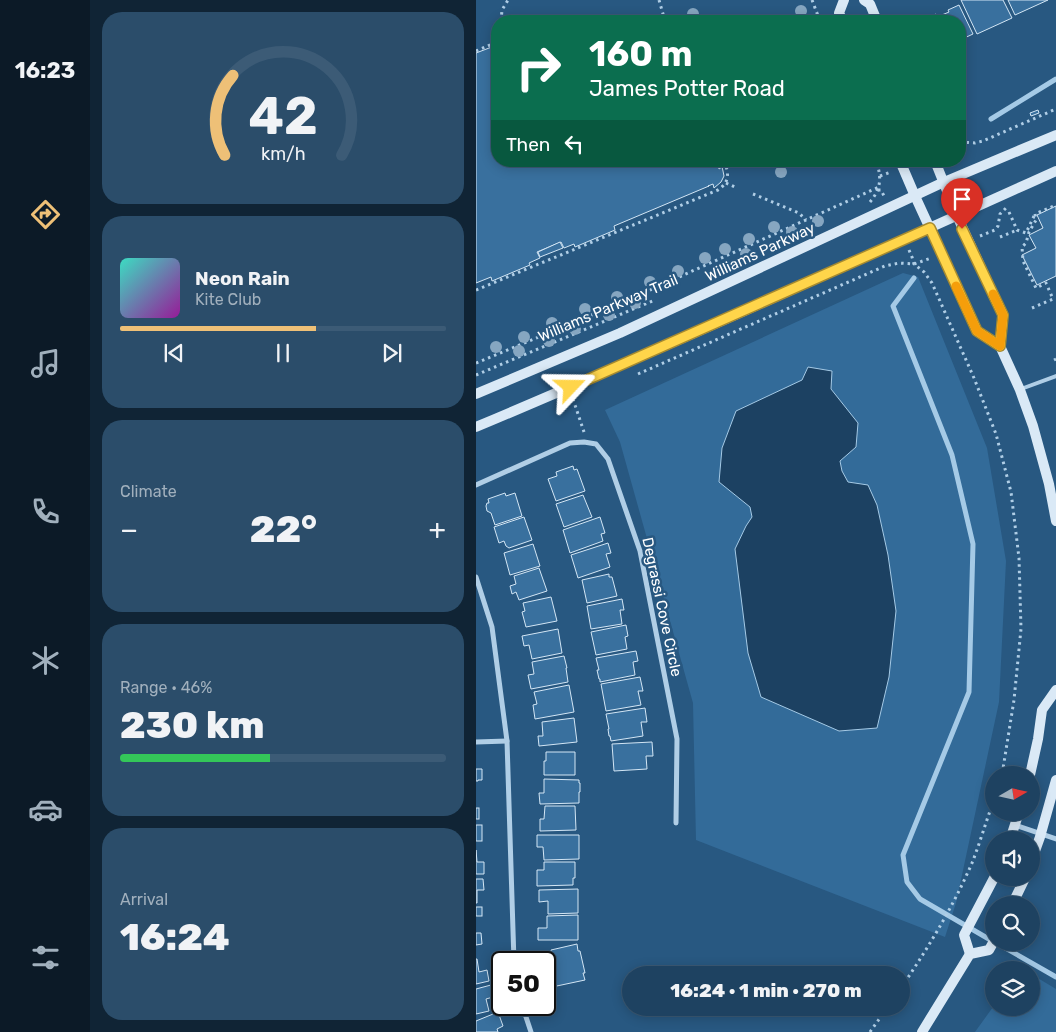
<!DOCTYPE html>
<html lang="en">
<head>
<meta charset="utf-8">
<style>
  :root { --surface:#1e4261; --page:#2b4d6a; --text:#f1f3f6; --muted:#a1b0bd; --line:#3c5b76; --accent:#eec077 }
  body { margin:0; font-family:Rubik,sans-serif; background:var(--page); color:var(--text); height:100vh; display:flex; flex-direction:column; font-size:19px; white-space:nowrap }
  * { box-sizing:border-box; margin:0 }
  p { font-size:16px; color:var(--muted) }
  .icon { flex:none; width:28px; height:28px; fill:none; stroke:currentColor; stroke-width:2; stroke-linecap:round; stroke-linejoin:round }
  .map { position:relative; flex:1; overflow:hidden }
  .side { display:flex; flex-direction:column; gap:12px; padding:12px; background:#102435; width:386px }
  .side>* { flex:none }
  .banner { position:absolute; left:15px; top:15px; width:475px; height:152px; border-radius:20px; box-shadow:0 2px 12px #0003,0 0 0 1px var(--line); background:#0b6e4f; color:#fff; overflow:hidden }
  .needle { width:32px; rotate:81deg }
  .controls { position:absolute; left:509px; top:766px; display:grid; gap:10px }
  .controls a { display:grid; place-items:center; width:55px; height:55px; border-radius:50%; background:var(--surface); box-shadow:0 2px 12px #0003,0 0 0 1px var(--line); font-size:25px }
  .speed { position:absolute; left:15px; top:951px; display:flex; gap:10px; font-size:25px; font-weight:700; text-align:center }
  .speed>* { display:grid; place-content:center; width:65px; height:65px; border-radius:50%; background:var(--surface); box-shadow:0 2px 12px #0003,0 0 0 1px var(--line); line-height:1 }
  .speed .limit { border:2px solid #111; border-radius:8px; background:#fff; color:#111 }
  .pin { position:absolute; display:grid; place-items:center; width:42px; height:42px; color:#fff; margin:-51px -21px; border-radius:50% 50% 50% 0; rotate:-45deg; box-shadow:0 0 5px #0007 }
  .pin .icon { rotate:45deg }
  .me { position:absolute; width:55px; margin:-28px; rotate:67deg; stroke-linejoin:round; filter:drop-shadow(0 0 4px #0008) }
  .turn { display:flex; align-items:center; gap:18px; height:105px; padding:0 15px; font-size:22px }
  .turn .icon { width:65px; height:65px; stroke-width:2.5 }
  .turn b { display:block; font-size:35px; line-height:42px }
  .then { display:flex; align-items:center; height:48px; padding:0 15px; background:#0003; gap:10px; font-size:19px }
  .big { font-size:38px; font-weight:800; line-height:1.1 }
  .side .tile { flex:1; display:flex; flex-direction:column; justify-content:center; gap:8px; min-width:0; padding:0 18px; border-radius:20px; background:var(--page) }
  .side .dial { align-items:center; gap:0 }
  .dial svg { height:130px; overflow:visible; fill:none; stroke:var(--line); stroke-width:7; stroke-linecap:round; text-anchor:middle }
  .dial text { fill:var(--text); stroke:none }
  .song { display:flex; align-items:center; gap:15px }
  .cover { width:60px; height:60px; border-radius:8px; background:linear-gradient(135deg,hsl(170 70% 55%),hsl(300 70% 35%)) }
  .played { height:5px; border-radius:2px; background:linear-gradient(90deg,var(--accent) 60%,var(--line) 60%) }
  .keys { display:flex; justify-content:space-around; direction:ltr }
  .heat { display:flex; justify-content:space-between; align-items:center; font-size:28px; direction:ltr }
  .charge { height:8px; border-radius:4px; background:linear-gradient(90deg,#34c759 46%,var(--line) 0) }
  .trip { position:absolute; left:146px; top:966px; width:288px; height:50px; border-radius:25px; background:var(--surface); box-shadow:0 2px 12px #0003,0 0 0 1px var(--line); font-weight:800; line-height:50px; text-align:center }
  main { display:flex; flex:1; min-height:0 }
  .dock { display:flex; flex-direction:column; width:90px; justify-content:space-around; align-items:center; background:#0c1a27; color:var(--muted) }
  .dock .icon { width:35px; height:35px }
  .dock .on { color:var(--accent) }
  .dock b { font-size:22px; color:var(--text) }
  .map>svg:first-child { display:block }
  .green { fill:#336b99 }
  .water { fill:#1c4162; stroke:#a5cae6 }
  .lines { fill:none; stroke-linecap:round; stroke-linejoin:round }
  .stream { stroke:#a5cae6; stroke-width:5 }
  .building { fill:#39709e; stroke:#d3e6f5 }
  .path { stroke:#b0cee6; stroke-width:3; stroke-dasharray:2.5 4; stroke-linecap:butt }
  .service { stroke:#b0cee6; stroke-width:4 }
  .minor { stroke:#b0cee6; stroke-width:5 }
  .secondary { stroke:#dae9f6; stroke-width:10 }
  .tree { fill:#86a6c1 }
  .route-casing { stroke:#a68a30; stroke-width:12 }
  .route { stroke:#ffd54a; stroke-width:9 }
  .slow { stroke:#f59e0b; stroke-width:9 }
  .labels { text-anchor:middle; stroke-width:5; stroke-linejoin:round; paint-order:stroke }
  .street-label { font-size:15px; fill:#fff; stroke:#285881 }
</style>
</head>
<body>
<main>
<nav class="dock">
<b>16:23</b>
<svg class="icon on" aria-label="directions" viewBox="0 0 24 24"><path d="M12 3l9 9-9 9-9-9zM9 14v-3h6M13 9l2 2-2 2"/></svg>
<svg class="icon" aria-label="music" viewBox="0 0 24 24"><path d="M9 18V5l10-2v13"/><circle cx="6" cy="18" r="3"/><circle cx="16" cy="16" r="3"/></svg>
<svg class="icon" aria-label="phone" viewBox="0 0 24 24"><path d="M5 4h4l2 5-3 2q2 4 5 5l2-3 5 2v4C11 20 4 13 5 4z"/></svg>
<svg class="icon" aria-label="climate" viewBox="0 0 24 24"><path d="M12 3v18M4 7l16 10M4 17L20 7"/></svg>
<svg class="icon" aria-label="car" viewBox="0 0 24 24"><path d="M5 17H2v-5l4-1 3-4h7l3 4 3 1v5h-3M9 17h6M6 11h13"/><circle cx="7" cy="17" r="2"/><circle cx="17" cy="17" r="2"/></svg>
<svg class="icon" aria-label="filters" viewBox="0 0 24 24"><path d="M4 7h16M4 17h16"/><circle cx="9" cy="7" r="2"/><circle cx="15" cy="17" r="2"/></svg>
</nav>
<section class="side">
<div class="tile dial"><svg viewBox="0 0 100 80">
<path d="M14 69A42 42 0 1 1 86 69"/>
<path d="M14 69A42 42 0 0 1 19 20" stroke="#eec077"/>
<text x="50" y="56" font-size="32" font-weight="700">42</text>
<text x="50" y="72" font-size="11">km/h</text>
</svg></div>
<div class="tile">
<div class="song"><i class="cover"></i><div><b>Neon Rain</b><p>Kite Club</p></div></div>
<div class="played"></div>
<div class="keys"><svg class="icon" aria-label="previous" viewBox="0 0 24 24"><path d="M18 5L8 12l10 7zM5 5v14"/></svg><svg class="icon" aria-label="pause" viewBox="0 0 24 24"><path d="M8 5v14M16 5v14"/></svg><svg class="icon" aria-label="next" viewBox="0 0 24 24"><path d="M6 5l10 7-10 7zM19 5v14"/></svg></div>
</div>
<div class="tile"><p>Climate</p>
<div class="heat"><a>−</a><b class="big">22°</b><a>+</a></div>
</div>
<div class="tile"><p>Range · 46%</p><b class="big">230 km</b><div class="charge"></div></div>
<div class="tile"><p>Arrival</p><b class="big">16:24</b></div>
</section>
<div class="map">
<svg width="580" height="1032" viewBox="0 0 580 1032">
  <rect width="100%" height="100%" fill="#285881"/>
  <g class="green">
    <path d="M 427,273 L 442,277 L 511,448 L 530,561 L 523,702 L 480,903 L 469,937 L 220,840 L 217,703 L 144,442 L 129,410 Z"/>
    <path d="M 555,974 L 580,989 L 580,1032 L 499,1032 L 517,1007 L 555,1008 Z"/>
  </g>
  <path class="water" d="M 332,367 L 356,371 L 355,389 L 382,423 L 380,447 L 364,461 L 366,471 L 372,482 L 392,485 L 401,505 L 412,555 L 420,611 L 413,677 L 401,728 L 363,731 L 285,697 L 272,653 L 259,549 L 270,526 L 276,517 L 274,507 L 243,482 L 246,448 L 260,411 L 326,380 Z"/>
  <g class="lines">
    <g class="stream">
      <path d="M 515,119 L 580,79"/>
      <path d="M 438,278 L 417,306 L 476,455 L 497,544 L 493,692 L 427,855 L 431,882 L 444,899 L 518,942"/>
      <path d="M 519,942 L 580,977"/>
    </g>
  </g>
  <g class="building">
    <path d="M 485,0 L 527,0 L 536,18 L 501,34 Z"/>
    <path d="M 532,0 L 572,0 L 539,15 Z"/>
    <path d="M 483,5 L 497,34 L 484,40 L 484,21 L 445,21 L 460,14 L 461,17 L 473,12 L 472,10 Z"/>
    <path d="M 21,45 L 21,161 L 241,161 L 243,169 L 246,167 L 247,171 L 248,176 L 245,182 L 238,188 L 237,184 L 232,186 L 233,186 L 138,226 L 139,230 L 99,247 L 98,244 L 88,248 L 85,242 L 61,252 L 64,258 L 53,263 L 54,265 L 16,281 L 15,277 L 0,283 L 0,53 Z"/>
    <path d="M 562,110 L 563,113 L 555,116 L 554,113 Z"/>
    <path d="M 580,206 L 580,276 L 561,285 L 546,255 L 560,248 L 553,235 L 567,228 L 561,215 Z"/>
    <path d="M 84,242 L 87,248 L 64,257 L 62,252 Z"/>
    <path d="M 97,466 L 98,470 L 101,469 L 109,491 L 80,501 L 72,479 L 81,476 L 80,472 Z"/>
    <path d="M 29,493 L 30,496 L 39,493 L 46,516 L 19,525 L 15,513 L 11,511 L 10,506 L 11,503 L 13,503 L 12,499 Z"/>
    <path d="M 107,495 L 116,517 L 88,527 L 80,504 Z"/>
    <path d="M 48,517 L 56,540 L 33,548 L 30,546 L 28,541 L 23,543 L 18,527 Z"/>
    <path d="M 124,517 L 129,533 L 125,534 L 127,541 L 94,553 L 87,530 Z"/>
    <path d="M 132,543 L 135,553 L 130,554 L 134,567 L 102,578 L 95,555 Z"/>
    <path d="M 57,544 L 64,566 L 34,575 L 28,553 Z"/>
    <path d="M 63,568 L 71,591 L 43,600 L 40,592 L 36,594 L 34,586 L 40,584 L 38,576 Z"/>
    <path d="M 133,574 L 133,577 L 136,577 L 141,596 L 111,603 L 106,580 Z"/>
    <path d="M 75,597 L 81,621 L 50,627 L 46,612 L 49,611 L 47,603 Z"/>
    <path d="M 146,599 L 148,610 L 144,610 L 146,624 L 115,629 L 111,606 Z"/>
    <path d="M 150,625 L 152,636 L 149,637 L 151,649 L 120,655 L 115,632 Z"/>
    <path d="M 82,629 L 86,653 L 56,659 L 53,645 L 48,646 L 46,636 Z"/>
    <path d="M 160,651 L 162,661 L 157,662 L 159,675 L 124,682 L 124,679 L 123,679 L 121,670 L 123,670 L 120,658 Z"/>
    <path d="M 88,656 L 91,668 L 90,668 L 92,682 L 55,689 L 52,675 L 58,674 L 56,662 Z"/>
    <path d="M 164,677 L 167,691 L 162,691 L 165,705 L 130,711 L 125,684 Z"/>
    <path d="M 93,685 L 98,712 L 59,719 L 57,705 L 61,704 L 58,692 Z"/>
    <path d="M 169,708 L 171,722 L 165,722 L 167,736 L 135,741 L 134,736 L 133,736 L 132,729 L 133,729 L 130,714 Z"/>
    <path d="M 98,718 L 101,742 L 63,746 L 62,736 L 67,736 L 66,722 Z"/>
    <path d="M 176,742 L 177,756 L 170,756 L 171,769 L 138,771 L 136,744 Z"/>
    <path d="M 70,752 L 99,752 L 99,775 L 68,775 L 68,761 L 70,761 Z"/>
    <path d="M 0,769 L 6,769 L 6,780 L 2,780 L 2,781 L 0,781 Z"/>
    <path d="M 68,779 L 103,780 L 103,783 L 104,783 L 104,792 L 103,792 L 103,803 L 64,804 L 63,793 L 68,793 Z"/>
    <path d="M 69,806 L 99,806 L 100,830 L 64,831 L 64,819 L 68,819 Z"/>
    <rect x="0" y="808" width="3" height="11"/>
    <rect x="0" y="825" width="6" height="16"/>
    <path d="M 61,835 L 103,835 L 103,859 L 68,860 L 67,847 L 61,847 Z"/>
    <path d="M 0,850 L 1,862 L 8,862 L 8,874 L 0,874 Z"/>
    <path d="M 68,862 L 99,862 L 99,878 L 97,878 L 97,885 L 61,886 L 61,870 L 68,870 Z"/>
    <path d="M 0,879 L 7,879 L 8,890 L 1,890 L 1,903 L 0,903 Z"/>
    <path d="M 102,889 L 102,913 L 72,914 L 72,901 L 63,902 L 63,890 Z"/>
    <rect x="0" y="907" width="6" height="9"/>
    <path d="M 102,915 L 102,940 L 62,940 L 62,928 L 71,928 L 71,916 Z"/>
    <path d="M 0,933 L 5,933 L 6,944 L 0,945 Z"/>
    <path d="M 101,944 L 102,951 L 104,951 L 109,973 L 107,973 L 109,980 L 76,987 L 74,977 L 77,976 L 74,963 L 70,964 L 69,956 L 75,954 L 75,950 Z"/>
    <path d="M 0,959 L 1,959 L 3,972 L 11,970 L 13,981 L 0,984 Z"/>
    <path d="M 15,985 L 17,997 L 10,999 L 13,1011 L 0,1014 L 0,989 Z"/>
    <path d="M 22,1012 L 27,1026 L 21,1029 L 22,1032 L 0,1032 L 0,1021 Z"/>
  </g>
  <g class="lines">
    <g class="path">
      <path d="M 183,0 L 189,21"/>
      <path d="M 336,0 L 344,21"/>
      <path d="M 25,21 L 26,10 L 32,0"/>
      <path d="M 0,51 L 21,42"/>
      <path d="M 484,142 L 499,143 L 507,141 L 580,109"/>
      <path d="M 404,176 L 415,172"/>
      <path d="M 250,183 L 261,188"/>
      <path d="M 402,190 L 405,190 L 408,196"/>
      <path d="M 277,194 L 323,213 L 330,220"/>
      <path d="M 394,202 C 405,189 406,177 400,161"/>
      <path d="M 533,212 L 541,230 L 550,233 L 559,214"/>
      <path d="M 504,236 L 519,230 L 522,226 L 524,214 L 530,208"/>
      <path d="M 524,237 L 541,230"/>
      <path d="M 433,250 L 436,257 L 438,264 L 448,272 L 456,283 L 498,378 L 520,434 L 535,492 L 543,558 L 545,629 L 538,700 L 526,775"/>
      <path d="M 0,290 L 242,190 C 254,182 253,173 248,161"/>
      <path d="M 556,308 L 577,299 L 570,283 L 560,288 L 547,261 L 546,247 L 550,243 L 553,232 L 560,220 L 559,214 L 580,205"/>
      <path d="M 578,360 L 580,359"/>
      <path d="M 0,363 L 152,300 L 403,187"/>
      <path d="M 162,374 L 409,266 L 423,263 L 438,264 L 455,258"/>
      <path d="M 0,375 L 179,300"/>
      <path d="M 97,399 L 108,432"/>
      <path d="M 425,988 C 452,948 477,907 496,863 C 504,843 510,821 518,800"/>
      <path d="M 394,1032 L 411,1008"/>
    </g>
    <path class="service" d="M 545,389 L 580,376"/>
    <g class="minor">
      <path d="M 0,485 L 94,443 L 108,442 L 120,444 L 132,459 L 164,551 L 201,739 L 200,823"/>
      <path d="M 0,577 L 16,627 L 31,741 L 38,962"/>
      <path d="M 0,742 L 31,741"/>
      <path d="M 539,825 L 580,839"/>
      <path d="M 46,1005 L 55,1032"/>
    </g>
    <g class="secondary">
      <path d="M 388,0 L 394,4 L 401,21"/>
      <path d="M 367,21 L 363,13 L 368,0"/>
      <path d="M 424,161 L 439,196 L 501,331 L 524,346"/>
      <path d="M 459,161 L 481,216 L 527,315 L 524,346 L 544,390 L 557,426 L 573,484 L 580,521"/>
      <path d="M 0,394 L 144,333 L 468,182 L 580,135"/>
      <path d="M 0,427 C 195,345 387,258 580,171"/>
      <path d="M 554,775 L 562,739 L 566,710 L 580,690"/>
      <path d="M 534,840 L 543,812"/>
      <path d="M 555,862 L 564,837 L 580,780"/>
      <path d="M 536,905 L 549,878"/>
      <path d="M 494,954 L 488,935 L 518,878"/>
      <path d="M 446,1032 L 494,954 L 513,950 L 518,941"/>
    </g>
  </g>
  <g class="tree">
    <circle cx="325" cy="11" r="6"/>
    <circle cx="217" cy="14" r="6"/>
    <circle cx="305" cy="172" r="6"/>
    <circle cx="342" cy="221" r="6"/>
    <circle cx="298" cy="227" r="6"/>
    <circle cx="316" cy="232" r="6"/>
    <circle cx="273" cy="239" r="6"/>
    <circle cx="249" cy="249" r="6"/>
    <circle cx="270" cy="254" r="6"/>
    <circle cx="229" cy="258" r="6"/>
    <circle cx="202" cy="271" r="6"/>
    <circle cx="174" cy="282" r="6"/>
    <circle cx="141" cy="297" r="6"/>
    <circle cx="159" cy="303" r="6"/>
    <circle cx="109" cy="309" r="6"/>
    <circle cx="133" cy="315" r="6"/>
    <circle cx="76" cy="323" r="6"/>
    <circle cx="99" cy="329" r="6"/>
    <circle cx="48" cy="337" r="6"/>
    <circle cx="73" cy="341" r="6"/>
    <circle cx="20" cy="347" r="6"/>
    <circle cx="43" cy="351" r="6"/>
  </g>
  <g class="lines">
    <g class="route-casing">
      <path id="route" d="M 95,387 L 454,228 L 501,331 L 524,346 L 527,315 L 486,229"/>
    </g>
    <use href="#route" class="route"/>
    <path class="slow" d="M 480,286 L 501,331 L 524,346 L 527,315 L 517,294"/>
  </g>
  <g class="labels">
    <g class="street-label">
      <text transform="translate(284 252) rotate(-25)" y="5">Williams Parkway</text>
      <text transform="translate(132 308) rotate(-23)" y="5">Williams Parkway Trail</text>
      <text transform="translate(186 607) rotate(78)" y="5">Degrassi Cove Circle</text>
    </g>
  </g>
</svg>
<div class="controls">
<a><svg class="needle" viewBox="-14 -14 28 28"><path d="M0-13l5 13h-10z" fill="#e53935"/><path d="M0 13l5-13h-10z" fill="#a1b0bd"/></svg></a>
<a><svg class="icon" aria-label="sound" viewBox="0 0 24 24"><path d="M4 9h4l5-4v14l-5-4H4zM17 9q2 3 0 6"/></svg></a>
<a><svg class="icon" aria-label="search" viewBox="0 0 24 24"><circle cx="10" cy="10" r="6"/><path d="M15 15l6 6"/></svg></a>
<a><svg class="icon" aria-label="layers" viewBox="0 0 24 24"><path d="M12 4l9 5-9 5-9-5zM3 14l9 5 9-5"/></svg></a>
</div>
<div class="speed"><div class="limit">50</div></div>
<div class="pin" style="left:486px;top:229px;background:#d93025"><svg class="icon" aria-label="arrive" viewBox="0 0 24 24"><path d="M6 21V4h12l-3 4 3 4H6"/></svg></div>
<svg class="me" style="left:95px;top:387px" viewBox="-20 -20 40 40"><path d="M0-17L14 15 0 8-14 15z" fill="#ffd54a" stroke="#fff" stroke-width="4"/></svg>
<div class="trip">16:24 · 1 min · 270 m</div>
<div class="banner">
<div class="turn"><svg class="icon" aria-label="right" viewBox="0 0 24 24"><path d="M7 20v-9h11M14 6l5 5-5 5"/></svg><div><b>160 m</b>James Potter Road</div></div>
<div class="then">Then<svg class="icon" aria-label="left" viewBox="0 0 24 24"><path d="M17 20v-9H6M10 6l-5 5 5 5"/></svg></div>
</div>
</div>
</main>
</body>
</html>
